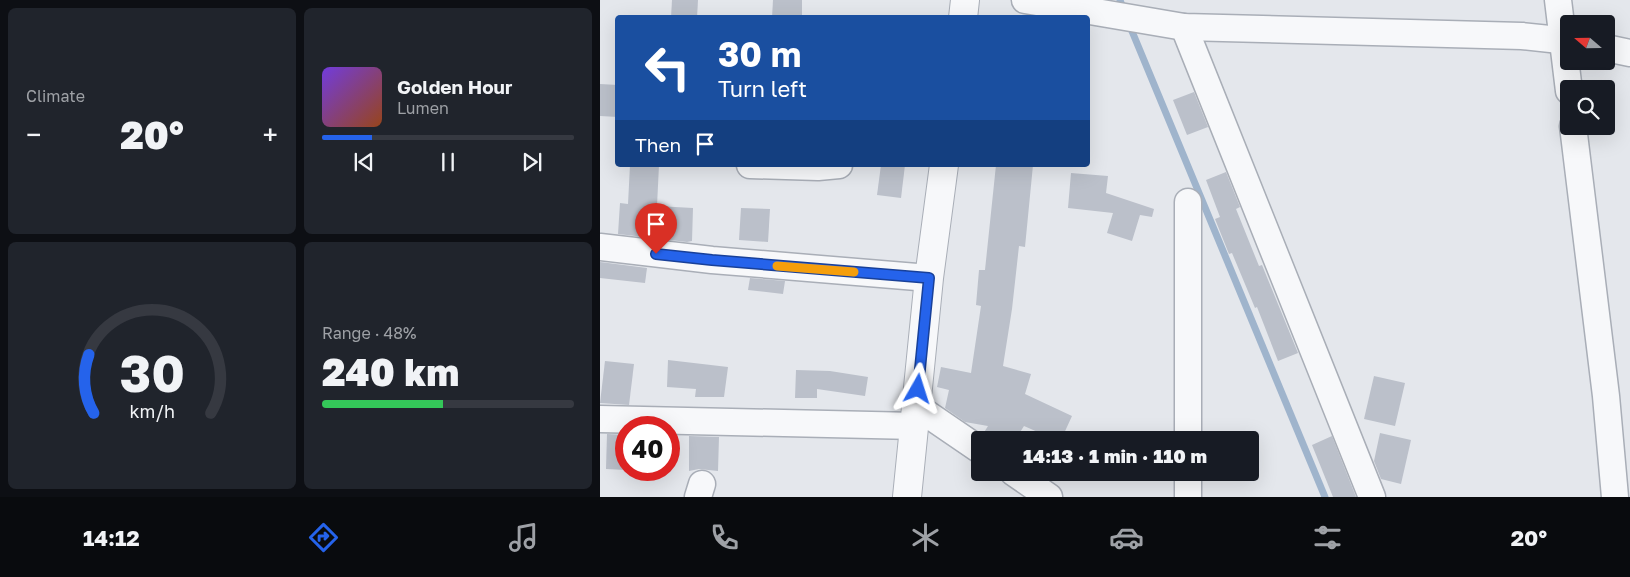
<!DOCTYPE html>
<html lang="en">
<head>
<meta charset="utf-8">
<style>
  :root { --surface:#171b24; --page:#20242c; --text:#f1f3f6; --muted:#9ea1a6; --line:#363941; --accent:#2563eb }
  body { margin:0; font-family:"Golos Text",sans-serif; background:var(--page); color:var(--text); height:100vh; display:flex; flex-direction:column; font-size:19px; white-space:nowrap }
  * { box-sizing:border-box; margin:0 }
  p { font-size:16px; color:var(--muted) }
  .icon { flex:none; width:28px; height:28px; fill:none; stroke:currentColor; stroke-width:2; stroke-linecap:round; stroke-linejoin:round }
  .map { position:relative; flex:1; overflow:hidden }
  .drawer { display:flex; flex-direction:column; gap:8px; padding:8px; background:#0d0f14; width:600px }
  .drawer>* { flex:none }
  .hud { position:absolute; left:15px; top:15px; width:475px; height:152px; border-radius:5px; box-shadow:0 5px 20px #0002; background:#1a4fa0; color:#fff; overflow:hidden }
  .needle { width:32px; rotate:290deg }
  .fabs { position:absolute; left:960px; top:15px; display:grid; gap:10px }
  .fabs a { display:grid; place-items:center; width:55px; height:55px; border-radius:5px; background:var(--surface); box-shadow:0 5px 20px #0002; font-size:25px }
  .speed { position:absolute; left:15px; top:416px; display:flex; gap:10px; font-size:25px; font-weight:700; text-align:center }
  .speed>* { display:grid; place-content:center; width:65px; height:65px; border-radius:50%; background:var(--surface); box-shadow:0 5px 20px #0002; line-height:1 }
  .speed .limit { border:8px solid #d22; background:#fff; color:#111 }
  .pin { position:absolute; display:grid; place-items:center; width:42px; height:42px; color:#fff; margin:-51px -21px; border-radius:50% 50% 50% 0; rotate:-45deg; box-shadow:0 0 5px #0007 }
  .pin .icon { rotate:45deg }
  .me { position:absolute; width:55px; margin:-28px; rotate:6deg; stroke-linejoin:round; filter:drop-shadow(0 0 4px #0008) }
  .turn { display:flex; align-items:center; gap:18px; height:105px; padding:0 20px; font-size:22px }
  .turn .icon { width:65px; height:65px; stroke-width:2.5 }
  .turn b { display:block; font-size:35px; line-height:42px }
  .then { display:flex; align-items:center; height:48px; padding:0 20px; background:#0003; gap:10px; font-size:19px }
  .big { font-size:38px; font-weight:800; line-height:1.1 }
  .drawer .widget { flex:1; display:flex; flex-direction:column; justify-content:center; gap:8px; min-width:0; padding:0 18px; border-radius:8px; background:var(--page) }
  .drawer .dial { align-items:center; gap:0 }
  .dial svg { height:130px; overflow:visible; fill:none; stroke:var(--line); stroke-width:7; stroke-linecap:round; text-anchor:middle }
  .dial text { fill:var(--text); stroke:none }
  .song { display:flex; align-items:center; gap:15px }
  .cover { width:60px; height:60px; border-radius:8px; background:linear-gradient(135deg,hsl(260 70% 55%),hsl(20 70% 35%)) }
  .played { height:5px; border-radius:2px; background:linear-gradient(90deg,var(--accent) 20%,var(--line) 20%) }
  .keys { display:flex; justify-content:space-around; direction:ltr }
  .heat { display:flex; justify-content:space-between; align-items:center; font-size:28px; direction:ltr }
  .charge { height:8px; border-radius:4px; background:linear-gradient(90deg,#34c759 48%,var(--line) 0) }
  .drawer .tiles { flex:1; display:grid; gap:8px; grid-template-columns:repeat(2,1fr) }
  .trip { position:absolute; left:371px; top:431px; width:288px; height:50px; border-radius:5px; background:var(--surface); box-shadow:0 5px 20px #0002; font-weight:800; line-height:50px; text-align:center }
  .dock { display:flex; height:80px; justify-content:space-around; align-items:center; background:#090b0e; color:var(--muted) }
  .dock .icon { width:35px; height:35px }
  .dock .selected { color:var(--accent) }
  .dock b { font-size:22px; color:var(--text) }
  main { display:flex; flex:1; min-height:0 }
  .map>svg:first-child { display:block }
  .lines { fill:none; stroke-linecap:round; stroke-linejoin:round }
  .stream { stroke:#9fb4cc; stroke-width:7 }
  .building { fill:#bbc0ca }
  .minor-casing { stroke:#a9aeb7; stroke-width:29 }
  .tertiary-casing { stroke:#a9aeb7; stroke-width:30 }
  .minor { stroke:#f7f8fa; stroke-width:26 }
  .tertiary { stroke:#f7f8fa; stroke-width:28 }
  .route-casing { stroke:#184099; stroke-width:12 }
  .route { stroke:#2563eb; stroke-width:9 }
  .slow { stroke:#f59e0b; stroke-width:9 }
</style>
</head>
<body>
<main>
<section class="drawer">
<div class="tiles">
<div class="widget"><p>Climate</p>
<div class="heat"><a>−</a><b class="big">20°</b><a>+</a></div>
</div>
<div class="widget">
<div class="song"><i class="cover"></i><div><b>Golden Hour</b><p>Lumen</p></div></div>
<div class="played"></div>
<div class="keys"><svg class="icon" aria-label="previous" viewBox="0 0 24 24"><path d="M18 5L8 12l10 7zM5 5v14"/></svg><svg class="icon" aria-label="pause" viewBox="0 0 24 24"><path d="M8 5v14M16 5v14"/></svg><svg class="icon" aria-label="next" viewBox="0 0 24 24"><path d="M6 5l10 7-10 7zM19 5v14"/></svg></div>
</div>
<div class="widget dial"><svg viewBox="0 0 100 80">
<path d="M14 69A42 42 0 1 1 86 69"/>
<path d="M14 69A42 42 0 0 1 11 33" stroke="#2563eb"/>
<text x="50" y="56" font-size="32" font-weight="700">30</text>
<text x="50" y="72" font-size="11">km/h</text>
</svg></div>
<div class="widget"><p>Range · 48%</p><b class="big">240 km</b><div class="charge"></div></div>
</div>
</section>
<div class="map">
<svg width="1030" height="497" viewBox="0 0 1030 497">
  <rect width="100%" height="100%" fill="#e4e7ec"/>
  <g class="lines">
    <g class="stream">
      <path d="M 520,0 L 524,11"/>
      <path d="M 529,24 L 725,497"/>
    </g>
  </g>
  <g class="building">
    <path d="M 72,0 L 98,0 L 97,18 L 71,18 Z"/>
    <path d="M 173,0 L 202,0 L 202,18 L 172,18 Z"/>
    <path d="M 0,84 L 18,85 L 18,117 L 0,116 Z"/>
    <path d="M 594,92 L 608,127 L 587,135 L 573,100 Z"/>
    <path d="M 30,165 L 59,165 L 57,206 L 93,208 L 92,241 L 87,242 L 18,234 L 20,203 L 28,204 Z"/>
    <path d="M 281,165 L 305,165 L 301,198 L 277,195 Z"/>
    <path d="M 396,165 L 433,165 L 425,247 L 419,246 L 412,309 L 403,366 L 431,374 L 425,394 L 472,416 L 461,440 L 456,440 L 424,426 L 415,440 L 391,440 L 383,434 L 388,426 L 365,422 L 345,408 L 349,390 L 337,387 L 341,367 L 371,373 L 381,306 L 376,305 L 379,270 L 385,270 Z"/>
    <path d="M 626,172 L 640,207 L 636,209 L 659,266 L 662,265 L 698,353 L 678,361 L 657,307 L 655,308 L 632,253 L 629,254 L 615,219 L 620,217 L 606,180 Z"/>
    <path d="M 471,173 L 508,176 L 506,193 L 554,209 L 552,217 L 540,215 L 532,241 L 507,233 L 513,213 L 468,208 Z"/>
    <path d="M 141,208 L 170,209 L 168,242 L 139,240 Z"/>
    <path d="M 0,262 L 47,268 L 45,283 L 0,278 Z"/>
    <path d="M 150,278 L 185,281 L 183,294 L 148,290 Z"/>
    <path d="M 68,360 L 128,367 L 124,397 L 95,397 L 96,389 L 67,387 Z"/>
    <path d="M 5,361 L 34,364 L 29,405 L 0,403 Z"/>
    <path d="M 196,370 L 230,371 L 268,377 L 265,396 L 217,389 L 217,398 L 195,398 Z"/>
    <path d="M 774,376 L 805,383 L 795,426 L 764,419 Z"/>
    <path d="M 780,433 L 811,440 L 801,484 L 781,479 L 774,461 Z"/>
    <path d="M 7,434 L 26,435 L 26,470 L 6,469 Z"/>
    <path d="M 89,436 L 119,437 L 118,471 L 99,469 L 89,471 Z"/>
    <path d="M 732,436 L 756,497 L 733,497 L 712,445 Z"/>
  </g>
  <g class="lines">
    <g class="minor-casing">
      <g id="minor">
        <path d="M 425,0 L 584,27 L 922,36 L 969,41"/>
        <path d="M 958,0 L 969,91"/>
        <path d="M 584,27 L 772,497"/>
        <path d="M 1006,48 L 1030,53"/>
        <path d="M 973,126 L 1006,396 L 1015,497"/>
        <path d="M 150,165 L 218,167 L 239,165"/>
        <path d="M 588,202 L 588,440"/>
        <path d="M 0,247 L 112,260 L 329,278"/>
        <path d="M 317,407 L 380,450"/>
        <path d="M 0,419 L 315,426"/>
        <path d="M 413,472 L 449,497"/>
        <path d="M 588,472 L 588,497"/>
        <path d="M 98,497 L 102,484"/>
      </g>
    </g>
    <g class="tertiary-casing">
      <g id="tertiary">
        <path d="M 363,18 L 365,0"/>
        <path d="M 307,497 L 329,278 L 344,165"/>
      </g>
    </g>
    <use href="#minor" class="minor"/>
    <use href="#tertiary" class="tertiary"/>
  </g>
  <g class="lines">
    <g class="route-casing">
      <path id="route" d="M 56,254 L 112,260 L 329,278 L 318,389"/>
    </g>
    <use href="#route" class="route"/>
    <path class="slow" d="M 177,266 L 254,272"/>
  </g>
</svg>
<div class="fabs">
<a><svg class="needle" viewBox="-14 -14 28 28"><path d="M0-13l5 13h-10z" fill="#e53935"/><path d="M0 13l5-13h-10z" fill="#9ea1a6"/></svg></a>
<a><svg class="icon" aria-label="search" viewBox="0 0 24 24"><circle cx="10" cy="10" r="6"/><path d="M15 15l6 6"/></svg></a>
</div>
<div class="speed"><div class="limit">40</div></div>
<div class="pin" style="left:56px;top:254px;background:#d93025"><svg class="icon" aria-label="arrive" viewBox="0 0 24 24"><path d="M6 21V4h12l-3 4 3 4H6"/></svg></div>
<svg class="me" style="left:318px;top:389px" viewBox="-20 -20 40 40"><path d="M0-17L14 15 0 8-14 15z" fill="#2563eb" stroke="#fff" stroke-width="4"/></svg>
<div class="trip">14:13 · 1 min · 110 m</div>
<div class="hud">
<div class="turn"><svg class="icon" aria-label="left" viewBox="0 0 24 24"><path d="M17 20v-9H6M10 6l-5 5 5 5"/></svg><div><b>30 m</b>Turn left</div></div>
<div class="then">Then<svg class="icon" aria-label="arrive" viewBox="0 0 24 24"><path d="M6 21V4h12l-3 4 3 4H6"/></svg></div>
</div>
</div>
</main>
<nav class="dock">
<b>14:12</b>
<svg class="icon selected" aria-label="directions" viewBox="0 0 24 24"><path d="M12 3l9 9-9 9-9-9zM9 14v-3h6M13 9l2 2-2 2"/></svg>
<svg class="icon" aria-label="music" viewBox="0 0 24 24"><path d="M9 18V5l10-2v13"/><circle cx="6" cy="18" r="3"/><circle cx="16" cy="16" r="3"/></svg>
<svg class="icon" aria-label="phone" viewBox="0 0 24 24"><path d="M5 4h4l2 5-3 2q2 4 5 5l2-3 5 2v4C11 20 4 13 5 4z"/></svg>
<svg class="icon" aria-label="climate" viewBox="0 0 24 24"><path d="M12 3v18M4 7l16 10M4 17L20 7"/></svg>
<svg class="icon" aria-label="car" viewBox="0 0 24 24"><path d="M5 17H2v-5l4-1 3-4h7l3 4 3 1v5h-3M9 17h6M6 11h13"/><circle cx="7" cy="17" r="2"/><circle cx="17" cy="17" r="2"/></svg>
<svg class="icon" aria-label="filters" viewBox="0 0 24 24"><path d="M4 7h16M4 17h16"/><circle cx="9" cy="7" r="2"/><circle cx="15" cy="17" r="2"/></svg>
<b>20°</b>
</nav>
</body>
</html>
